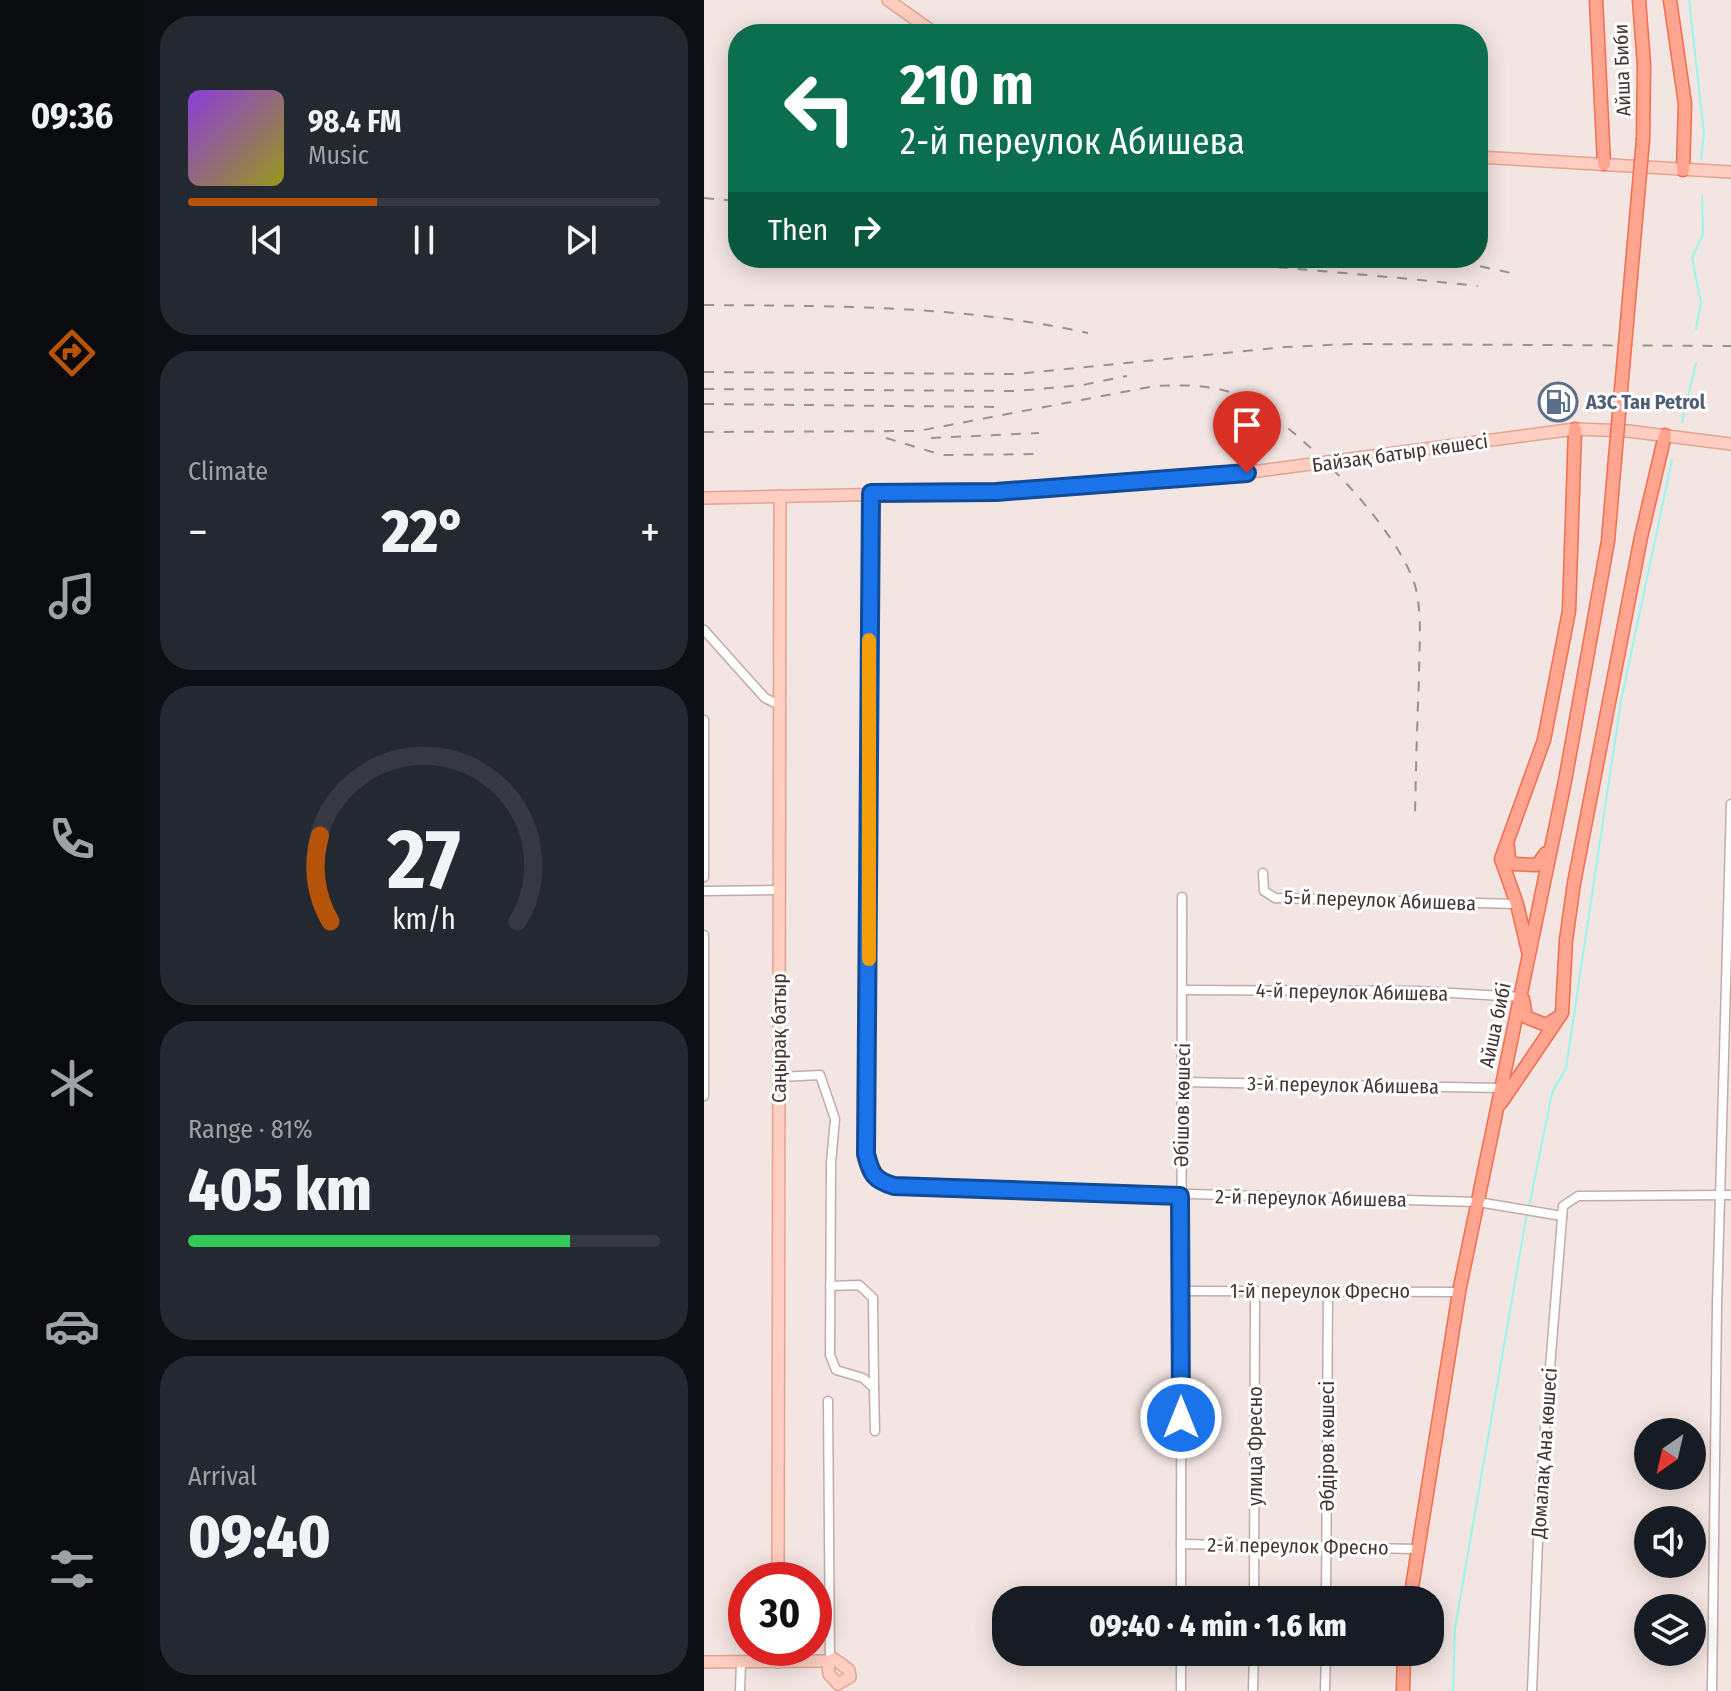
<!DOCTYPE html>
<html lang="en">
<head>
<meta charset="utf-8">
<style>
  :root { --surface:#171b24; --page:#242831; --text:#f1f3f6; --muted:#9ea1a6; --line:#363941; --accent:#b45309 }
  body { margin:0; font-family:"Fira Sans Condensed",sans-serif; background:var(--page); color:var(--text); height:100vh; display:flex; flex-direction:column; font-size:30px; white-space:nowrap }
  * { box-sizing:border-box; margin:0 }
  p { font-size:26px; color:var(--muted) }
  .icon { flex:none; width:44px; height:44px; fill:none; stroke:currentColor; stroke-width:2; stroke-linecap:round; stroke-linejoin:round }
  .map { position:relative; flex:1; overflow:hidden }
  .sheet { display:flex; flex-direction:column; gap:16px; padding:16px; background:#0d0f14; width:560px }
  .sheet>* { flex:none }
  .top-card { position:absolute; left:24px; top:24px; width:760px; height:244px; border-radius:32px; box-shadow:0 4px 20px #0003; background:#0b6e4f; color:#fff; overflow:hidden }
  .needle { width:52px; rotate:214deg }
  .buttons { position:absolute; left:930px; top:1418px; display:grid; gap:16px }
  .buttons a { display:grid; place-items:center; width:72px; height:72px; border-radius:50%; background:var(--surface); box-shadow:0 4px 20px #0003; font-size:40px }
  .speed { position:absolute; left:24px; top:1562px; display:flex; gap:16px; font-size:40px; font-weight:700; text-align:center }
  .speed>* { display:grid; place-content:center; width:104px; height:104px; border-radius:50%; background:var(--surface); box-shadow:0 4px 20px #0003; line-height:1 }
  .speed .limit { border:12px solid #d22; background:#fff; color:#111 }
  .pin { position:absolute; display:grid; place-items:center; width:68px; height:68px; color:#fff; margin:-82px -34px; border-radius:50% 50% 50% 0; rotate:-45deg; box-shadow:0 0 8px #0007 }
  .pin .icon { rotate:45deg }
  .me { position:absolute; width:88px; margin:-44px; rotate:0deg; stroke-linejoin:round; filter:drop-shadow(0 0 6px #0008) }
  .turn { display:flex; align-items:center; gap:28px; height:168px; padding:0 40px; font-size:36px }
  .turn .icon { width:104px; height:104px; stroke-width:2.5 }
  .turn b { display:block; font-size:56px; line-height:68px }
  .then { display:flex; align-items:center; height:76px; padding:0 40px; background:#0003; gap:16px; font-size:30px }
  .big { font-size:60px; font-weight:800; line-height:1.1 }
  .sheet .widget { flex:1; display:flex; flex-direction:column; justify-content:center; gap:12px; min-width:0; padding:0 28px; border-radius:32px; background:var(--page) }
  .sheet .dial { align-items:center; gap:0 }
  .dial svg { height:208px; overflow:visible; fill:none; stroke:var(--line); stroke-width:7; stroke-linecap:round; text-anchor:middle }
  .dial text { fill:var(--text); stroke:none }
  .song { display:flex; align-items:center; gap:24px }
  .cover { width:96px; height:96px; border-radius:12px; background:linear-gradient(135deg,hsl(270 70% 55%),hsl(60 70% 35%)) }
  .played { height:8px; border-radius:4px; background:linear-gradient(90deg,var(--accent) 40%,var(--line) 40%) }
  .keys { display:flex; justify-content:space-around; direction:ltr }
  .heat { display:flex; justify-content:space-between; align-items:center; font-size:44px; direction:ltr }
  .charge { height:12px; border-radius:6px; background:linear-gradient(90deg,#34c759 81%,var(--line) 0) }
  .trip { position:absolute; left:288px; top:1586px; width:452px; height:80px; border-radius:32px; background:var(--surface); box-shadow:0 4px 20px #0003; font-weight:800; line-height:80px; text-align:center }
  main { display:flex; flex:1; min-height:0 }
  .dock { display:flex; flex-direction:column; width:144px; justify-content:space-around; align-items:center; background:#090b0e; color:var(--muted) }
  .dock .icon { width:56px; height:56px }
  .dock .on { color:var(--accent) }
  .dock b { font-size:36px; color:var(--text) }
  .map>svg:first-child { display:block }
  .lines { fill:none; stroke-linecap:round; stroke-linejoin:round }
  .stream { stroke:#96f8ec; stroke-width:2 }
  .street-casing { stroke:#c2aba7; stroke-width:11 }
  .secondary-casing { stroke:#e3a392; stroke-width:14 }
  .primary-casing { stroke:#f16d52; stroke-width:15 }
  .street { stroke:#fff; stroke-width:8 }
  .secondary { stroke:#ffcec0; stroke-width:11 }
  .primary { stroke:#ffa48f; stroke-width:12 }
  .rail { stroke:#949494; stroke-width:2; stroke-dasharray:10 10; stroke-linecap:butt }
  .primary-bridge-casing { stroke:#f16d52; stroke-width:15; stroke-linecap:butt }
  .primary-bridge { stroke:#ffa48f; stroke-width:12 }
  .route-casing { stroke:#114b97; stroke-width:20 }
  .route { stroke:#1a73e8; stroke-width:14 }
  .slow { stroke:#f59e0b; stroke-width:14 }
  .labels { text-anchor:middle; stroke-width:6; stroke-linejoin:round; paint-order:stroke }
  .street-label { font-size:20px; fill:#453332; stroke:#fff }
  .service-label { font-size:20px; font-weight:bold; fill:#4e5e75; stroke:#fff; text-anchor:start }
</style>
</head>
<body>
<main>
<nav class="dock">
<b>09:36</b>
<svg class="icon on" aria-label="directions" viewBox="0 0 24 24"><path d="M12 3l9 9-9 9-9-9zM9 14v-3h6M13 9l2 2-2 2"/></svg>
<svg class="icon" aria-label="music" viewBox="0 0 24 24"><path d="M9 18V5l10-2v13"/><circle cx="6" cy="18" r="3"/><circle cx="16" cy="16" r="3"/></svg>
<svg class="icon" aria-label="phone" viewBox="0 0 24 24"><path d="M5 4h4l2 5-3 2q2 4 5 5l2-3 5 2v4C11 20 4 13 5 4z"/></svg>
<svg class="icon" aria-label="climate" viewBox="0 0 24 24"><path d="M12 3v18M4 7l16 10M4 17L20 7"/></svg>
<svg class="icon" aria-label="car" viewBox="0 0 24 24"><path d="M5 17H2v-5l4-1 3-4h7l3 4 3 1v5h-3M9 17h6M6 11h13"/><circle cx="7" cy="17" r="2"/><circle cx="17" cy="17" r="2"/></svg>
<svg class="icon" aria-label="filters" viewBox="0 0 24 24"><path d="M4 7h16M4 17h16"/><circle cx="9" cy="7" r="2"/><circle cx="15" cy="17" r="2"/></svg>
</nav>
<section class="sheet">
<div class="widget">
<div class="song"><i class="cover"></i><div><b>98.4 FM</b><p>Music</p></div></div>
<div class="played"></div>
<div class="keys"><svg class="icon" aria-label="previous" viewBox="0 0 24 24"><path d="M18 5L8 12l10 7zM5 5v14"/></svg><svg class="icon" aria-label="pause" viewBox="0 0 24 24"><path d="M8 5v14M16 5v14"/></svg><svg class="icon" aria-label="next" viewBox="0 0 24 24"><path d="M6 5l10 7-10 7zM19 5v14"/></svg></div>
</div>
<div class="widget"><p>Climate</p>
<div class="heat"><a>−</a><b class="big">22°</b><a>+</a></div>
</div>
<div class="widget dial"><svg viewBox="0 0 100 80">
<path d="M14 69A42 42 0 1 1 86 69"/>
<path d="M14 69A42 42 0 0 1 10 36" stroke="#b45309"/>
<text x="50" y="56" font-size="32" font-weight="700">27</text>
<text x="50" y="72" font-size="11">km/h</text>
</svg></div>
<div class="widget"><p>Range · 81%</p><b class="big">405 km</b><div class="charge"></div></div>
<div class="widget"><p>Arrival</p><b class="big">09:40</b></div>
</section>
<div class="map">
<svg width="1027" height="1691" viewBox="0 0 1027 1691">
  <rect width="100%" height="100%" fill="#f3e5e2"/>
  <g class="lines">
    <g class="stream">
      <path d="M 985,0 L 1000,133 L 997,159"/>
      <path d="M 992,329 L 997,302 L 988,258 L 999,234 L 998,196"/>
      <path d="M 978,422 L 992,363"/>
      <path d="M 825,1207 L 848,1093 L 862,1068 L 917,701 L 968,460"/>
      <path d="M 749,1691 L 751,1628 L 823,1213"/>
    </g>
    <g class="street-casing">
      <g id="street">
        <path d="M 167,493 L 162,1154 L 168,1176 L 190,1186 L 774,1202 L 858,1216"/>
        <path d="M 0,630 L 61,698 L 75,705"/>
        <path d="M 0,720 L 0,877"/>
        <path d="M 559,873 L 560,891 L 571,898 L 813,904"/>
        <path d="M 0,891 L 74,890"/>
        <path d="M 0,935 L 0,1096"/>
        <path d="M 479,990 L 714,991 L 816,997"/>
        <path d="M 75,1077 L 116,1075 L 131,1119 L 127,1163 L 126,1355 L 132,1370 L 159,1378 L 170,1388 L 171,1431"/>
        <path d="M 479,1082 L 798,1088"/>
        <path d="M 126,1286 L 155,1285 L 169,1298 L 170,1388"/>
        <path d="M 477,1291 L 755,1292"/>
        <path d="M 124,1401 L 126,1661"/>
        <path d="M 477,1544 L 711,1549"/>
        <path d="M 477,1600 L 478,897"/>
        <path d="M 550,1600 L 551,1291"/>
        <path d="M 622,1600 L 624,1292"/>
        <path d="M 36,1691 L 37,1663"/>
        <path d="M 477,1691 L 477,1652"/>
        <path d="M 549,1691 L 550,1652"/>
        <path d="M 621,1691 L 622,1652"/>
        <path d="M 828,1691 L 836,1492 L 859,1206 L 874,1196 L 1027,1195"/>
        <path d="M 1008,1691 L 1013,1305 L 1027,804"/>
      </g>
    </g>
    <g class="secondary-casing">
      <g id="secondary">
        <path d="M 184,0 L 232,34"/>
        <path d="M 774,157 L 1027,172"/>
        <path d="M 0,498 L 292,492 L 517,476 L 871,429 L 924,431 L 1027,444"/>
        <path d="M 74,1580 L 76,496"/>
        <path d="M 130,1659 L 145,1670 L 146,1677 L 134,1684 L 125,1674 L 124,1664 Z"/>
        <path d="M 0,1662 L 126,1661"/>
        <path d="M 74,1662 L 74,1648"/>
      </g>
    </g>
    <g class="primary-casing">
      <g id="primary">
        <path d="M 892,0 L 900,164"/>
        <path d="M 935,0 L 940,65 L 939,139"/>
        <path d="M 966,0 L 981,104 L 979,170"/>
        <path d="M 804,847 L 805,859 L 810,864 L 833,865 L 842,853"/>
        <path d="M 824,951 L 813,904 L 797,859 L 840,740 L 865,611 L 871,429"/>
        <path d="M 819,999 L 822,1017 L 842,1025 L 853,1018"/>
        <path d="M 797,1103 L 858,1013 L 862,940 L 870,883 L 937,537 L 961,435"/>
        <path d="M 706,1600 L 755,1292 L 861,781 L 904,541 L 911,459"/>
        <path d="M 699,1691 L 700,1652"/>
      </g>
    </g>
    <use href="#street" class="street"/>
    <use href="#secondary" class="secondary"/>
    <use href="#primary" class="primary"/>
    <g class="rail">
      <path d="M 0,198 L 34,201"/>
      <path d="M 474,258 C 574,268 674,275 774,286"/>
      <path d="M 737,258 L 812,274"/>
      <path d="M 0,305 C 130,306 256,305 384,333"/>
      <path d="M 0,372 L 312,374 L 581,347 L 647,344 L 1027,346"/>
      <path d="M 0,389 L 313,391 L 379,385 L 423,376"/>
      <path d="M 0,404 L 295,407"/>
      <path d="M 0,432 L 214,431 L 451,386 C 479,385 507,384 534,395 C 589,419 703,535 713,594 C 718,622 715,651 715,679 C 713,724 712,768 711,813"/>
      <path d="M 182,438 L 238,455 L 338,454"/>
      <path d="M 227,438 L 335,433"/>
    </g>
    <g class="primary-bridge-casing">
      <path id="primary-bridge" d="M 911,459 L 939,139"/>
    </g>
    <use href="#primary-bridge" class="primary-bridge"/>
  </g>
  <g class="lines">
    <g class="route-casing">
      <path id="route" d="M 477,1418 L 476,1196 L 190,1186 C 170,1180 167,1174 162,1154 L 167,493 L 292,492 L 543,473"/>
    </g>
    <use href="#route" class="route"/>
    <path class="slow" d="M 165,959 L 165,640"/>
  </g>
  <defs>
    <g id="fuel-ring" transform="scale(2)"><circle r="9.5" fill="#fff" stroke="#5c6f8a" stroke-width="1.5"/><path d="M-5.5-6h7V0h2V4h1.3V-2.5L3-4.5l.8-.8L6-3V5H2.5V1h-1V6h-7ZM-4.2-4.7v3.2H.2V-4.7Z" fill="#5c6f8a"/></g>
  </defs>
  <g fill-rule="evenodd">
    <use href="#fuel-ring" x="854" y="402"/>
  </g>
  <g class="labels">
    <g class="street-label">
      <text transform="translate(918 70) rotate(-92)" y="7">Айша Биби</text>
      <text transform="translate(696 453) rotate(-8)" y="7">Байзақ батыр көшесі</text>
      <text transform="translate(676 900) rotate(2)" y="7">5-й переулок Абишева</text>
      <text transform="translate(648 992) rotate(1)" y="7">4-й переулок Абишева</text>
      <text transform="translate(791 1025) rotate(-78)" y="7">Айша бибі</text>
      <text transform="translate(75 1038) rotate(-90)" y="7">Саңырақ батыр</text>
      <text transform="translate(639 1085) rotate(1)" y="7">3-й переулок Абишева</text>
      <text transform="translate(478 1105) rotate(-89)" y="7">Әбішов көшесі</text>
      <text transform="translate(607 1198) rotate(1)" y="7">2-й переулок Абишева</text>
      <text x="616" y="1298">1-й переулок Фресно</text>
      <text transform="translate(551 1446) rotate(-90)" y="7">улица Фресно</text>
      <text transform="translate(623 1446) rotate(-90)" y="7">Әбдіров көшесі</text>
      <text transform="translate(840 1453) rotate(-86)" y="7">Домалақ Ана көшесі</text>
      <text transform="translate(594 1546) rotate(1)" y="7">2-й переулок Фресно</text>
    </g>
    <g class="service-label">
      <text x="882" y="409">АЗС Тан Petrol</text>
    </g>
  </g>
</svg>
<div class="buttons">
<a><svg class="needle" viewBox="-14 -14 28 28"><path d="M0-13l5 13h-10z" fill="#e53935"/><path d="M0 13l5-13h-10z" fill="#9ea1a6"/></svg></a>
<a><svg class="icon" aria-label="sound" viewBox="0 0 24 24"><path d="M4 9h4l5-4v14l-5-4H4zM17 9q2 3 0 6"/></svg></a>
<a><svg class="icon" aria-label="layers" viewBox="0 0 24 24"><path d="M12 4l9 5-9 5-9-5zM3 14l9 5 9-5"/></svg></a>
</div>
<div class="speed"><div class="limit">30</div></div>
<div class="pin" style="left:543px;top:473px;background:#d93025"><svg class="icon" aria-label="arrive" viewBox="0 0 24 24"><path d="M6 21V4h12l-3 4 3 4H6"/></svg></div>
<svg class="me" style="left:477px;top:1418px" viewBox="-20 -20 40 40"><circle r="17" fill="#1a73e8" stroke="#fff" stroke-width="3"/><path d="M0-11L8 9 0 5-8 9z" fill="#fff"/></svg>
<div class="trip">09:40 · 4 min · 1.6 km</div>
<div class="top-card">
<div class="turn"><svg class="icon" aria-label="left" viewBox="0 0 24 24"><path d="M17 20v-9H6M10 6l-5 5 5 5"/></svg><div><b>210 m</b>2-й переулок Абишева</div></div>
<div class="then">Then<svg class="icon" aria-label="right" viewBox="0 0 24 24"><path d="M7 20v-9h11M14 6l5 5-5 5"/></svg></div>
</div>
</div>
</main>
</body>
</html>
